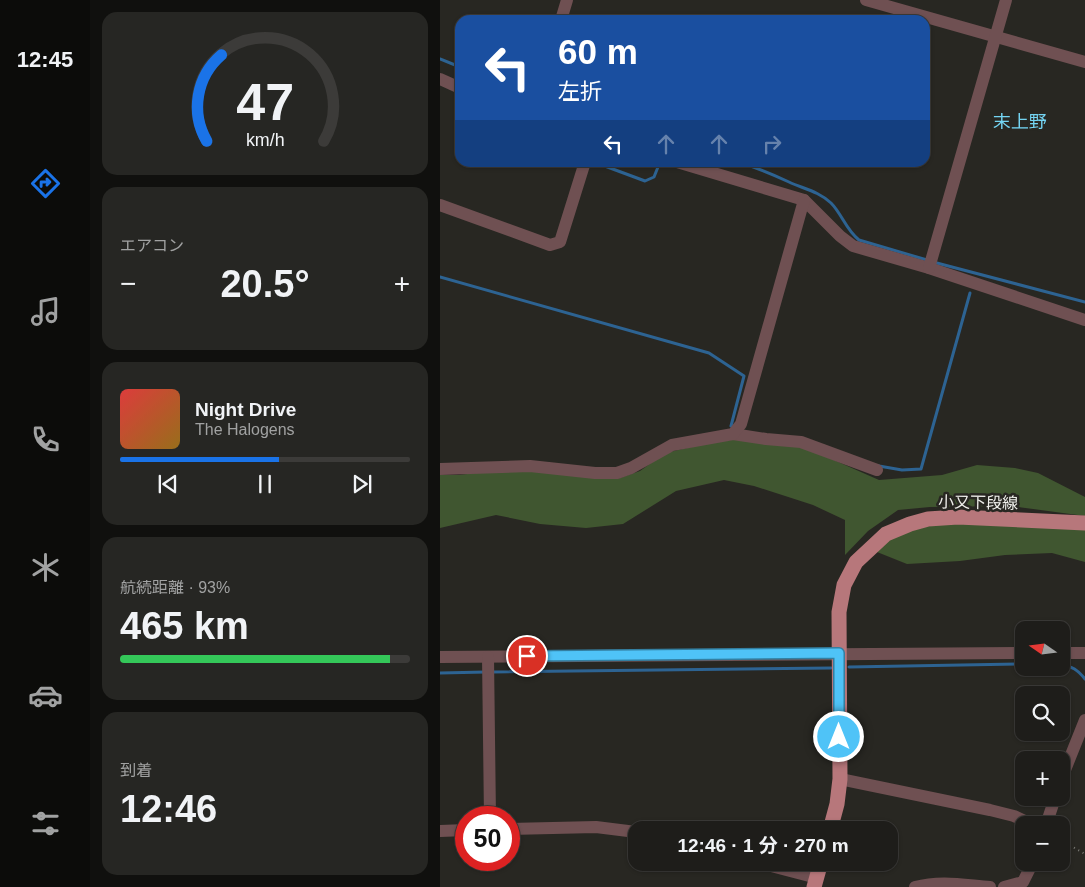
<!DOCTYPE html>
<html lang="ja">
<head>
<meta charset="utf-8">
<style>
  :root { --surface:#1e1d1a; --page:#262623; --text:#f1f3f6; --muted:#a1a2a2; --line:#3c3b39; --accent:#1a73e8 }
  body { margin:0; font-family:Helvetica,"Noto Sans JP",sans-serif; background:var(--page); color:var(--text); height:100vh; display:flex; flex-direction:column; font-size:19px; white-space:nowrap }
  * { box-sizing:border-box; margin:0 }
  p { font-size:16px; color:var(--muted) }
  .icon { flex:none; width:28px; height:28px; fill:none; stroke:currentColor; stroke-width:2; stroke-linecap:round; stroke-linejoin:round }
  .map { position:relative; flex:1; overflow:hidden }
  .details { display:flex; flex-direction:column; gap:12px; padding:12px; background:#10100e; width:350px }
  .details>* { flex:none }
  .banner { position:absolute; left:15px; top:15px; width:475px; height:152px; border-radius:15px; box-shadow:0 1px 4px #0004,0 0 0 1px var(--line); background:#1a4fa0; color:#fff; overflow:hidden }
  .needle { width:32px; rotate:284deg }
  .tools { position:absolute; left:575px; top:621px; display:grid; gap:10px }
  .tools a { display:grid; place-items:center; width:55px; height:55px; border-radius:10px; background:var(--surface); box-shadow:0 1px 4px #0004,0 0 0 1px var(--line); font-size:25px }
  .speed { position:absolute; left:15px; top:806px; display:flex; gap:10px; font-size:25px; font-weight:700; text-align:center }
  .speed>* { display:grid; place-content:center; width:65px; height:65px; border-radius:50%; background:var(--surface); box-shadow:0 1px 4px #0004,0 0 0 1px var(--line); line-height:1 }
  .speed .limit { border:8px solid #d22; background:#fff; color:#111 }
  .pin { position:absolute; display:grid; place-items:center; width:42px; height:42px; color:#fff; margin:-21px; border:2px solid #fff; border-radius:50%; box-shadow:0 1px 5px #0007 }
  .me { position:absolute; width:55px; margin:-28px; rotate:0deg; stroke-linejoin:round; filter:drop-shadow(0 0 4px #0008) }
  .turn { display:flex; align-items:center; gap:18px; height:105px; padding:0 20px; font-size:22px }
  .turn .icon { width:65px; height:65px; stroke-width:2.5 }
  .turn b { display:block; font-size:35px; line-height:42px }
  .lanes { display:flex; align-items:center; height:48px; padding:0 20px; background:#0003; justify-content:center; gap:25px; direction:ltr }
  .lanes .off { opacity:.35 }
  .big { font-size:38px; font-weight:700; line-height:1.1 }
  .details .card { flex:1; display:flex; flex-direction:column; justify-content:center; gap:8px; min-width:0; padding:0 18px; border-radius:15px; background:var(--page) }
  .details .dial { align-items:center; gap:0 }
  .dial svg { height:130px; overflow:visible; fill:none; stroke:var(--line); stroke-width:7; stroke-linecap:round; text-anchor:middle }
  .dial text { fill:var(--text); stroke:none }
  .song { display:flex; align-items:center; gap:15px }
  .cover { width:60px; height:60px; border-radius:8px; background:linear-gradient(135deg,hsl(0 70% 55%),hsl(40 70% 35%)) }
  .played { height:5px; border-radius:2px; background:linear-gradient(90deg,var(--accent) 55%,var(--line) 55%) }
  .keys { display:flex; justify-content:space-around; direction:ltr }
  .heat { display:flex; justify-content:space-between; align-items:center; font-size:28px; direction:ltr }
  .charge { height:8px; border-radius:4px; background:linear-gradient(90deg,#34c759 93%,var(--line) 0) }
  .trip { position:absolute; left:188px; top:821px; width:270px; height:50px; border-radius:15px; background:var(--surface); box-shadow:0 1px 4px #0004,0 0 0 1px var(--line); font-weight:700; line-height:50px; text-align:center }
  main { display:flex; flex:1; min-height:0 }
  .dock { display:flex; flex-direction:column; width:90px; justify-content:space-around; align-items:center; background:#0c0c0a; color:var(--muted) }
  .dock .icon { width:35px; height:35px }
  .dock .current { color:var(--accent) }
  .dock b { font-size:22px; color:var(--text) }
  .map>svg:first-child { display:block }
  .green { fill:#405630 }
  .lines { fill:none; stroke-linecap:round; stroke-linejoin:round }
  .stream { stroke:#2d6392; stroke-width:3 }
  .path { stroke:#7d7c77; stroke-width:2; stroke-dasharray:1 4; stroke-linecap:butt }
  .minor { stroke:#6f5052; stroke-width:12 }
  .major { stroke:#b7777b; stroke-width:15 }
  .route-casing { stroke:#337fa1; stroke-width:12 }
  .route { stroke:#4fc3f7; stroke-width:9 }
  .labels { text-anchor:middle; stroke-width:5; stroke-linejoin:round; paint-order:stroke }
  .street-label { font-size:16px; fill:#efefeb; stroke:#282722 }
  .neighbourhood-label { font-size:18px; fill:#74d4f2; stroke:#282722 }
</style>
</head>
<body>
<main>
<nav class="dock">
<b>12:45</b>
<svg class="icon current" aria-label="directions" viewBox="0 0 24 24"><path d="M12 3l9 9-9 9-9-9zM9 14v-3h6M13 9l2 2-2 2"/></svg>
<svg class="icon" aria-label="music" viewBox="0 0 24 24"><path d="M9 18V5l10-2v13"/><circle cx="6" cy="18" r="3"/><circle cx="16" cy="16" r="3"/></svg>
<svg class="icon" aria-label="phone" viewBox="0 0 24 24"><path d="M5 4h4l2 5-3 2q2 4 5 5l2-3 5 2v4C11 20 4 13 5 4z"/></svg>
<svg class="icon" aria-label="climate" viewBox="0 0 24 24"><path d="M12 3v18M4 7l16 10M4 17L20 7"/></svg>
<svg class="icon" aria-label="car" viewBox="0 0 24 24"><path d="M5 17H2v-5l4-1 3-4h7l3 4 3 1v5h-3M9 17h6M6 11h13"/><circle cx="7" cy="17" r="2"/><circle cx="17" cy="17" r="2"/></svg>
<svg class="icon" aria-label="filters" viewBox="0 0 24 24"><path d="M4 7h16M4 17h16"/><circle cx="9" cy="7" r="2"/><circle cx="15" cy="17" r="2"/></svg>
</nav>
<section class="details">
<div class="card dial"><svg viewBox="0 0 100 80">
<path d="M14 69A42 42 0 1 1 86 69"/>
<path d="M14 69A42 42 0 0 1 23 16" stroke="#1a73e8"/>
<text x="50" y="56" font-size="32" font-weight="700">47</text>
<text x="50" y="72" font-size="11">km/h</text>
</svg></div>
<div class="card"><p>エアコン</p>
<div class="heat"><a>−</a><b class="big">20.5°</b><a>+</a></div>
</div>
<div class="card">
<div class="song"><i class="cover"></i><div><b>Night Drive</b><p>The Halogens</p></div></div>
<div class="played"></div>
<div class="keys"><svg class="icon" aria-label="previous" viewBox="0 0 24 24"><path d="M18 5L8 12l10 7zM5 5v14"/></svg><svg class="icon" aria-label="pause" viewBox="0 0 24 24"><path d="M8 5v14M16 5v14"/></svg><svg class="icon" aria-label="next" viewBox="0 0 24 24"><path d="M6 5l10 7-10 7zM19 5v14"/></svg></div>
</div>
<div class="card"><p>航続距離 · 93%</p><b class="big">465 km</b><div class="charge"></div></div>
<div class="card"><p>到着</p><b class="big">12:46</b></div>
</section>
<div class="map">
<svg width="645" height="887" viewBox="0 0 645 887">
  <rect width="100%" height="100%" fill="#282722"/>
  <g class="green">
    <path d="M 298,439 L 362,446 L 439,480 L 502,475 L 537,465 L 575,468 L 598,473 L 645,497 L 645,516 L 571,506 L 490,507 L 458,510 L 428,531 L 405,555 L 405,520 L 373,505 L 314,486 L 284,480 L 236,491 L 183,524 L 146,528 L 100,524 L 56,515 L 0,528 L 0,475 L 19,475 L 60,470 L 94,470 L 177,479 L 200,471 L 225,453 L 269,443 Z"/>
    <path d="M 513,523 L 645,528 L 645,562 L 612,553 L 565,555 L 520,561 L 467,564 L 437,552 L 453,536 L 476,528 Z"/>
  </g>
  <g class="lines">
    <g class="stream">
      <path d="M 0,59 L 20,67"/>
      <path d="M 154,162 L 205,181 L 214,177 L 220,162"/>
      <path d="M 299,162 C 317,168 332,174 349,182 C 364,189 378,191 391,203 C 402,214 406,230 419,240 L 487,260"/>
      <path d="M 493,262 L 645,302"/>
      <path d="M 0,277 L 269,353 L 304,376 L 291,426"/>
      <path d="M 439,466 L 462,470 L 481,469 L 530,293"/>
      <path d="M 621,665 C 632,666 638,670 645,679"/>
      <path d="M 409,667 L 584,664"/>
      <path d="M 52,672 L 391,668"/>
      <path d="M 0,673 L 46,672"/>
    </g>
    <path class="path" d="M 621,840 L 645,854"/>
    <g class="minor">
      <path d="M 426,0 L 645,62"/>
      <path d="M 121,20 L 127,0"/>
      <path d="M 0,79 L 20,88"/>
      <path d="M 237,162 L 364,200 L 400,236 L 413,246 L 489,268 L 645,320"/>
      <path d="M 0,205 L 110,245 L 120,242 L 145,162"/>
      <path d="M 489,268 L 566,0"/>
      <path d="M 293,434 L 326,439 L 361,442 L 437,470"/>
      <path d="M 0,469 L 90,466 L 155,473 L 177,473 L 191,468 L 232,445 L 293,434 L 301,424 L 364,200"/>
      <path d="M 621,653 L 645,653"/>
      <path d="M 0,657 L 584,653"/>
      <path d="M 48,657 L 50,818"/>
      <path d="M 400,779 L 550,810 L 574,816 L 593,825"/>
      <path d="M 621,780 L 645,720"/>
      <path d="M 606,825 L 615,798"/>
      <path d="M 69,829 L 156,827 L 196,832"/>
      <path d="M 0,831 L 26,830"/>
      <path d="M 316,862 L 377,878"/>
      <path d="M 475,887 C 501,880 524,885 550,887"/>
      <path d="M 564,887 L 583,882 L 593,862"/>
    </g>
    <g class="major">
      <path d="M 390,830 L 397,804 L 400,779 L 399,612 L 404,585 L 416,562 L 446,534 L 470,524 L 488,519 L 518,517 L 645,523"/>
      <path d="M 374,887 L 381,862"/>
    </g>
  </g>
  <g class="lines">
    <g class="route-casing">
      <path id="route" d="M 87,656 L 399,653 L 399,737"/>
    </g>
    <use href="#route" class="route"/>
  </g>
  <g class="labels">
    <g class="street-label">
      <text transform="translate(538 502) rotate(1)" y="6">小又下段線</text>
    </g>
    <g class="neighbourhood-label">
      <text x="580" y="128">末上野</text>
    </g>
  </g>
</svg>
<div class="tools">
<a><svg class="needle" viewBox="-14 -14 28 28"><path d="M0-13l5 13h-10z" fill="#e53935"/><path d="M0 13l5-13h-10z" fill="#a1a2a2"/></svg></a>
<a><svg class="icon" aria-label="search" viewBox="0 0 24 24"><circle cx="10" cy="10" r="6"/><path d="M15 15l6 6"/></svg></a>
<a>+</a>
<a>−</a>
</div>
<div class="speed"><div class="limit">50</div></div>
<div class="pin" style="left:87px;top:656px;background:#d93025"><svg class="icon" aria-label="arrive" viewBox="0 0 24 24"><path d="M6 21V4h12l-3 4 3 4H6"/></svg></div>
<svg class="me" style="left:399px;top:737px" viewBox="-20 -20 40 40"><circle r="17" fill="#4fc3f7" stroke="#fff" stroke-width="3"/><path d="M0-11L8 9 0 5-8 9z" fill="#fff"/></svg>
<div class="trip">12:46 · 1 分 · 270 m</div>
<div class="banner">
<div class="turn"><svg class="icon" aria-label="left" viewBox="0 0 24 24"><path d="M17 20v-9H6M10 6l-5 5 5 5"/></svg><div><b>60 m</b>左折</div></div>
<div class="lanes"><svg class="icon" aria-label="left" viewBox="0 0 24 24"><path d="M17 20v-9H6M10 6l-5 5 5 5"/></svg><svg class="icon off" aria-label="ahead" viewBox="0 0 24 24"><path d="M12 20V5M6 11l6-6 6 6"/></svg><svg class="icon off" aria-label="ahead" viewBox="0 0 24 24"><path d="M12 20V5M6 11l6-6 6 6"/></svg><svg class="icon off" aria-label="right" viewBox="0 0 24 24"><path d="M7 20v-9h11M14 6l5 5-5 5"/></svg></div>
</div>
</div>
</main>
</body>
</html>
